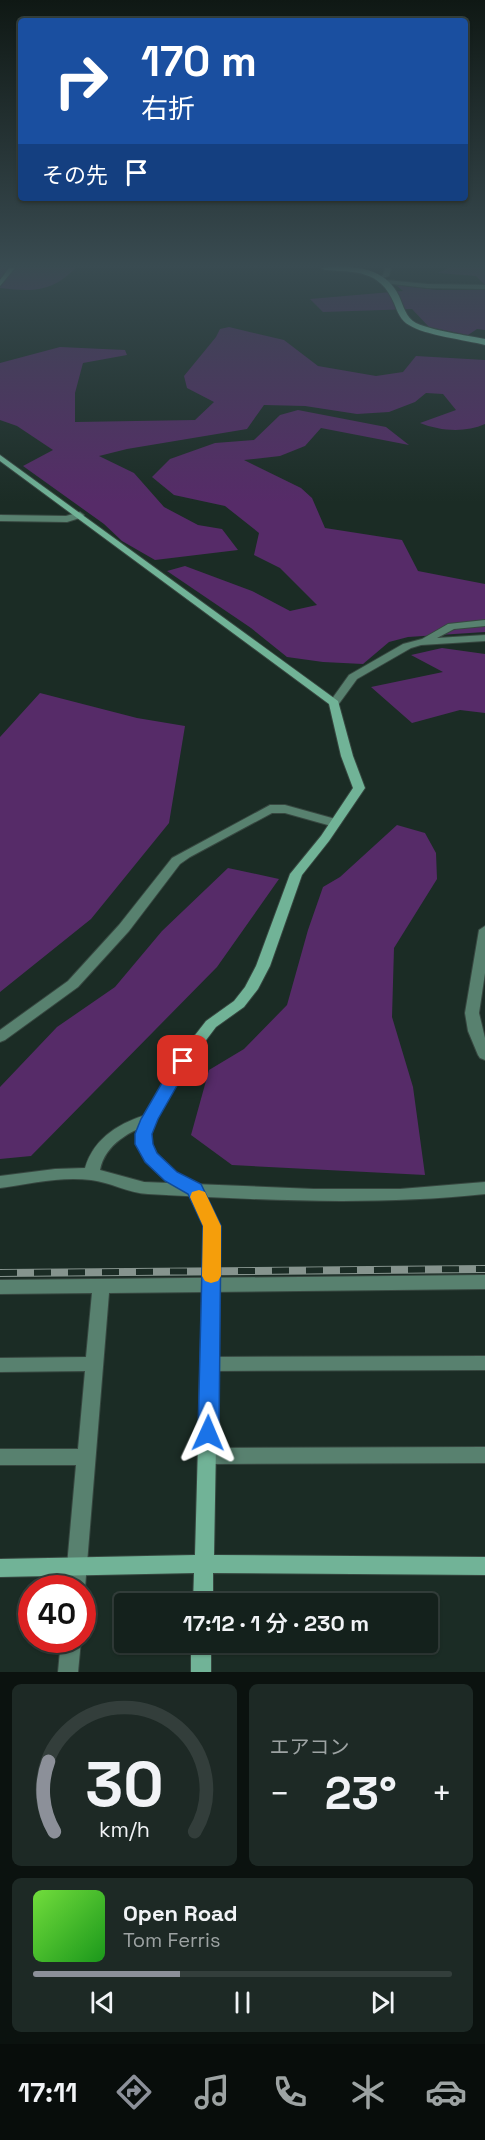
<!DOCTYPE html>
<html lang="ja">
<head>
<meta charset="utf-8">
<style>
  :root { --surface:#14211c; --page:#1d2925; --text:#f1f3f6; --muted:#9da3a3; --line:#333e3b; --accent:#8c9099 }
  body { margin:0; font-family:"Space Grotesk","Noto Sans JP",sans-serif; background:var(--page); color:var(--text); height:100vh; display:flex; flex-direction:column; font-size:22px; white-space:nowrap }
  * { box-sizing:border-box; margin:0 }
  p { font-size:20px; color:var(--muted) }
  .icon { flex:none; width:33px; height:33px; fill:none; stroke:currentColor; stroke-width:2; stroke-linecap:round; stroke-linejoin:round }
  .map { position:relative; height:1672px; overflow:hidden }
  .sheet { display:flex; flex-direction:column; gap:12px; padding:12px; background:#0b120f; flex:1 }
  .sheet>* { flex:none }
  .top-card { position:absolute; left:18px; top:18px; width:450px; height:183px; border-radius:6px; box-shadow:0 2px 4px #0004,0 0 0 2px var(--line); background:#1a4fa0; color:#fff; overflow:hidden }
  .speed { position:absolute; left:18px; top:1575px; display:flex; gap:12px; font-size:30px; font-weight:700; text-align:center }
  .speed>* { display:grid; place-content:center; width:78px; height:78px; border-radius:50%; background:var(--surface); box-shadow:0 2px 4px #0004,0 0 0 2px var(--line); line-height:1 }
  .speed .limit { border:9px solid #d22; background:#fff; color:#111 }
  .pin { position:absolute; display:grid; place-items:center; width:51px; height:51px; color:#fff; margin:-26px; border-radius:12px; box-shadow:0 3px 9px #0006 }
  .me { position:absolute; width:66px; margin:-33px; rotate:1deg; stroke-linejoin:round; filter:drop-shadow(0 0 4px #0008) }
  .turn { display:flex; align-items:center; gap:21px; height:126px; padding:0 24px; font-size:27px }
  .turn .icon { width:78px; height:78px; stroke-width:2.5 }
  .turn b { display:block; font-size:42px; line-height:51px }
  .then { display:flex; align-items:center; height:57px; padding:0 24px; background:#0003; gap:12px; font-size:22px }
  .big { font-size:45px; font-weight:600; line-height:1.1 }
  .sheet .tile { flex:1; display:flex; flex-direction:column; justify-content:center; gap:9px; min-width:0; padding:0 21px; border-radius:9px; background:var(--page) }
  .sheet .dial { align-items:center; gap:0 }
  .dial svg { height:156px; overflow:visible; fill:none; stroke:var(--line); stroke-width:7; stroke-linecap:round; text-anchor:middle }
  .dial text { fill:var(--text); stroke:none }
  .song { display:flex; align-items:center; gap:18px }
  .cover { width:72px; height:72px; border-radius:9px; background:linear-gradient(135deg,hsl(100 70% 55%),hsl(120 70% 35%)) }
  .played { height:6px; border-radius:3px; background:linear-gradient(90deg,var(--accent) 35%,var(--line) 35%) }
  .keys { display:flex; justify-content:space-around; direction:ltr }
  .heat { display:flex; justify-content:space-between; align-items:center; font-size:33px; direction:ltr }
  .sheet .tiles { flex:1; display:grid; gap:12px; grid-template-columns:1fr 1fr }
  .tile:last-child { grid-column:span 2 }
  .trip { position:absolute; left:114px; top:1593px; width:324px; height:60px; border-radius:6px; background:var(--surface); box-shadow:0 2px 4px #0004,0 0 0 2px var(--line); font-weight:600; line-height:60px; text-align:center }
  .menu { display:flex; height:96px; justify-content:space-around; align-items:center; background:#080d0b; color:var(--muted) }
  .menu .icon { width:42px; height:42px }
  .menu .selected { color:var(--accent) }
  .menu b { font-size:27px; color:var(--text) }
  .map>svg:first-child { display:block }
  .green { fill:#562b68 }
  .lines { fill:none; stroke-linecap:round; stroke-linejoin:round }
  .street-casing { stroke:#374740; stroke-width:2 }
  .secondary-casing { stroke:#374740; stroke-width:2 }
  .primary-casing { stroke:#374740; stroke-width:2 }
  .street { fill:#58816f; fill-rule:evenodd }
  .secondary { fill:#71b397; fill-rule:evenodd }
  .primary { fill:#83dab6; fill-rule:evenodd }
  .rail-casing { stroke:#86948e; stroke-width:8 }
  .rail { stroke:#1b2c25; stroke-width:6; stroke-dasharray:17; stroke-linecap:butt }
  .route { fill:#1a73e8; stroke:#114b97; stroke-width:1.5 }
  .slow { fill:#f59e0b }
</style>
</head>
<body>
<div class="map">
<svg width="485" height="1672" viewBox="0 0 485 1672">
  <rect width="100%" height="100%" fill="#1b2c25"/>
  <g class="green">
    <path d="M 0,268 L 76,268 C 51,292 34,292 0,288 Z"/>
    <path d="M 448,268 L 485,268 L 485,285 L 476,276 L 438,273 Z"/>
    <path d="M 396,285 L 437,290 L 485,290 L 485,330 L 477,329 L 468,335 L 429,327 L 412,309 L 323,312 L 310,299 L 403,291 Z"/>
    <path d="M 229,327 L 284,340 L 318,366 L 376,376 L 403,372 L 416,356 L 485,360 L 485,424 C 465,433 440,431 420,423 L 456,410 L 443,394 L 426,393 L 415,402 L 389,412 L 357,414 L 305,406 L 264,405 L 247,429 L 127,449 L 99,456 L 134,473 L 164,507 L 198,525 L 222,529 L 238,550 L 155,560 L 122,541 L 104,524 L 23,466 L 53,450 L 17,426 L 0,420 L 0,363 L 60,347 L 125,350 L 127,355 L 83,363 L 75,393 L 75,422 L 195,420 L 214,402 L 187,388 L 184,376 L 216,337 L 220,329 Z"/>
    <path d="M 298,410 L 386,427 L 409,445 L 321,428 L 305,446 L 280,456 L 244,460 L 301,488 L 312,498 L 325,528 L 402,540 L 418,571 L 485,584 L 485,632 L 408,637 L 389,642 L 363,664 L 323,662 L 287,657 L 251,628 L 167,571 L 185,566 L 252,591 L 290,611 L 317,605 L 280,568 L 254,555 L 259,533 L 225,506 L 174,495 L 152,477 L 170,459 L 215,443 L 254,440 L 280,415 Z"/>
    <path d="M 442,648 L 485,654 L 485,713 L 460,710 L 412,723 L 371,687 L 443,672 L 411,655 Z"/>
    <path d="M 40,693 L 137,718 L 185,726 L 169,823 L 91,919 L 0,992 L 0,737 Z"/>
    <path d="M 397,825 L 425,833 L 436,853 L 437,879 L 394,948 L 392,1017 L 413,1087 L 425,1175 L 232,1165 L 191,1135 L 209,1070 L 244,1049 L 287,1005 L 308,930 L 323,887 L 340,877 Z"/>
    <path d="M 228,868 L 279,879 L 217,967 L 31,1156 L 0,1159 L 0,1087 L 57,1027 L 115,987 L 162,931 Z"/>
  </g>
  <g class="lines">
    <g class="street-casing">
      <g id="street">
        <path d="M 385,268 L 391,268 L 389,276 L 379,279 L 379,277 L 383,275 Z"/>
        <path d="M 386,280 L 427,284 L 485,285 L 485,289 L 427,288 L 384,283 L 383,282 Z"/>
        <path d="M 80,512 L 84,515 L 83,517 L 67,522 L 0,521 L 0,515 L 66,516 Z"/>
        <path d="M 485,620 L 485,626 L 454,629 L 437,638 L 485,635 L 485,641 L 421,645 L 411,648 L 357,679 L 338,705 L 334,706 L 329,703 L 349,675 L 403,644 L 422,639 L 448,624 Z"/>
        <path d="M 270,805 L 285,805 L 339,820 L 341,823 L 335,827 L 285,813 L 272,813 L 190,857 L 180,864 L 129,931 L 78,987 L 5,1040 L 0,1042 L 0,1030 L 68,981 L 119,925 L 172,858 Z"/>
        <path d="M 485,926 L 485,973 L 479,1013 L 485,1038 L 485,1060 L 480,1058 L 478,1055 L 468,1031 L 465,1013 L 479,930 Z"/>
        <path d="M 149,1114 L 154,1115 L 156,1119 L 154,1123 C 131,1130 105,1144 100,1170 L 144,1182 L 314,1189 L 400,1189 L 485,1182 L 485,1194 C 373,1206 261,1200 148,1194 C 128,1193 110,1182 91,1180 C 60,1176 30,1184 0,1188 L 0,1176 L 55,1169 L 85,1168 C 94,1137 121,1122 149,1114 Z"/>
        <path d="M 485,1275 L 485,1289 L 109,1293 L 85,1588 L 82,1593 L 82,1588 L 65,1588 L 76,1465 L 0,1465 L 0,1449 L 78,1449 L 85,1371 L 0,1372 L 0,1358 L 86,1357 L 92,1293 L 0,1294 L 0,1280 Z"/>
        <path d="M 485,1356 L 485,1370 L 210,1371 L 204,1369 L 201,1364 L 204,1359 L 210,1357 Z"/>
        <path d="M 485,1447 L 485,1463 L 208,1464 L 202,1462 L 199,1456 L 202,1450 L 208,1448 Z"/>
        <path d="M 61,1640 L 81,1640 L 78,1672 L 58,1672 Z"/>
      </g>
    </g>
    <g class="secondary-casing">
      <g id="secondary">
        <path d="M 9,268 L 15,268 L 0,286 L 0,280 Z"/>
        <path d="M 0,455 L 338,701 L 353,756 L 365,788 L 329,841 L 302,875 L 270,966 L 258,989 L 244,1007 L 216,1027 L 188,1064 L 156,1119 L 150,1134 L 152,1144 L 157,1154 L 176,1173 L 200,1185 L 220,1226 L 214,1555 L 485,1557 L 485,1575 L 213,1573 L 213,1604 L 193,1604 L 194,1573 L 0,1577 L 0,1559 L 195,1555 L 204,1226 L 189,1193 L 166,1181 L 146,1162 L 136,1144 L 136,1134 L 142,1119 L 178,1057 L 206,1021 L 234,1001 L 245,987 L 256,966 L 290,874 L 321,836 L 353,788 L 341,756 L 329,704 L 0,461 Z"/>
        <rect x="191" y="1642" width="20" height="30"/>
      </g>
    </g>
    <g class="primary-casing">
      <path id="primary" d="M 321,268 C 349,265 385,266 399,296 C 403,305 406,318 416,323 C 433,331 466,335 485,339 L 485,345 C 466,340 424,335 409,325 C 401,321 397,311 394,303 C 380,270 356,272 325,270 Z"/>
    </g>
    <use href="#street" class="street"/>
    <use href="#secondary" class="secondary"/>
    <use href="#primary" class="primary"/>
    <g class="rail-casing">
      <path id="rail" d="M 0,1273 L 485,1269"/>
    </g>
    <use href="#rail" class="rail"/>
  </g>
  <linearGradient id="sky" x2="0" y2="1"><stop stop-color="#0f1814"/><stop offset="0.53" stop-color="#394b51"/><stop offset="1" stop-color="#394b51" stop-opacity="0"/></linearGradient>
  <rect width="485" height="502" fill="url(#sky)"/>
  <path class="route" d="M 183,1055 L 189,1057 L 191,1061 L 158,1119 L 152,1134 L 153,1144 L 157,1153 L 177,1172 L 201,1184 L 221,1226 L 219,1433 L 216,1439 L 208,1442 L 201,1439 L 198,1433 L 203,1226 L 188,1194 L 165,1181 L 145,1162 L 135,1144 L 135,1134 L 141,1119 L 177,1057 Z"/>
  <path class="slow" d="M 199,1190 L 205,1192 L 221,1226 L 221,1276 L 218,1281 L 211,1283 L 205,1281 L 202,1276 L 203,1226 L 190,1197 L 192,1192 Z"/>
</svg>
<div class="speed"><div class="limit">40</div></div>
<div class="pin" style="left:183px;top:1061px;background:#d93025"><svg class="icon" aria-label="arrive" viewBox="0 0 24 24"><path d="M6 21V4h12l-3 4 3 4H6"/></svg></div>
<svg class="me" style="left:208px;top:1433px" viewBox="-20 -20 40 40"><path d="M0-17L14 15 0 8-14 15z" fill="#1a73e8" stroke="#fff" stroke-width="4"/></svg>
<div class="trip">17:12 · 1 分 · 230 m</div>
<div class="top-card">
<div class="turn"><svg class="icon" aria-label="right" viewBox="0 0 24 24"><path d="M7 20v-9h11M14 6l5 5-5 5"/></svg><div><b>170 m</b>右折</div></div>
<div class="then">その先<svg class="icon" aria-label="arrive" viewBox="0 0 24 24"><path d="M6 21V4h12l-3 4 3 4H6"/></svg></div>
</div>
</div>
<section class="sheet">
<div class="tiles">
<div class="tile dial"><svg viewBox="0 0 100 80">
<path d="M14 69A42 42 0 1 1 86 69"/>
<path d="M14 69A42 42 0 0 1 11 33" stroke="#8c9099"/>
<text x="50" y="56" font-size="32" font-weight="700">30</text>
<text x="50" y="72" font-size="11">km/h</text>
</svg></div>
<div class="tile"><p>エアコン</p>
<div class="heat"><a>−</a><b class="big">23°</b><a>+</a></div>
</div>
<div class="tile">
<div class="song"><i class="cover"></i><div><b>Open Road</b><p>Tom Ferris</p></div></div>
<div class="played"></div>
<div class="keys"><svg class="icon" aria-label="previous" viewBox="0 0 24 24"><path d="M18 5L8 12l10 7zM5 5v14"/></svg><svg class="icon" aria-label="pause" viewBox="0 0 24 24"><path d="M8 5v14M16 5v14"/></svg><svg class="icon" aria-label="next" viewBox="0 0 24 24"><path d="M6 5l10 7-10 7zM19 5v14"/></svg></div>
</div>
</div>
</section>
<nav class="menu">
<b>17:11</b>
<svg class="icon selected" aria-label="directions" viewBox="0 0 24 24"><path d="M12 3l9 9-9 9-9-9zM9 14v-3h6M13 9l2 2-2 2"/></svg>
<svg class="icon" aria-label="music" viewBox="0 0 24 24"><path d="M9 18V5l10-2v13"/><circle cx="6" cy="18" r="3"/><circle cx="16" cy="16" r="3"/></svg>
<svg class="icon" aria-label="phone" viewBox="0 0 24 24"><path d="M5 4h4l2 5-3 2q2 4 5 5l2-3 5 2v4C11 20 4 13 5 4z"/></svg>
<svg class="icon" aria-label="climate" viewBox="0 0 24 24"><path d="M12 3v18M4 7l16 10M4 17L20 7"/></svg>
<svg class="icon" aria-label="car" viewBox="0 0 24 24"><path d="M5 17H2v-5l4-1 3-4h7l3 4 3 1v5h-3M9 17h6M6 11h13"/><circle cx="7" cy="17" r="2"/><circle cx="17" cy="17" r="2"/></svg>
</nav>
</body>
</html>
